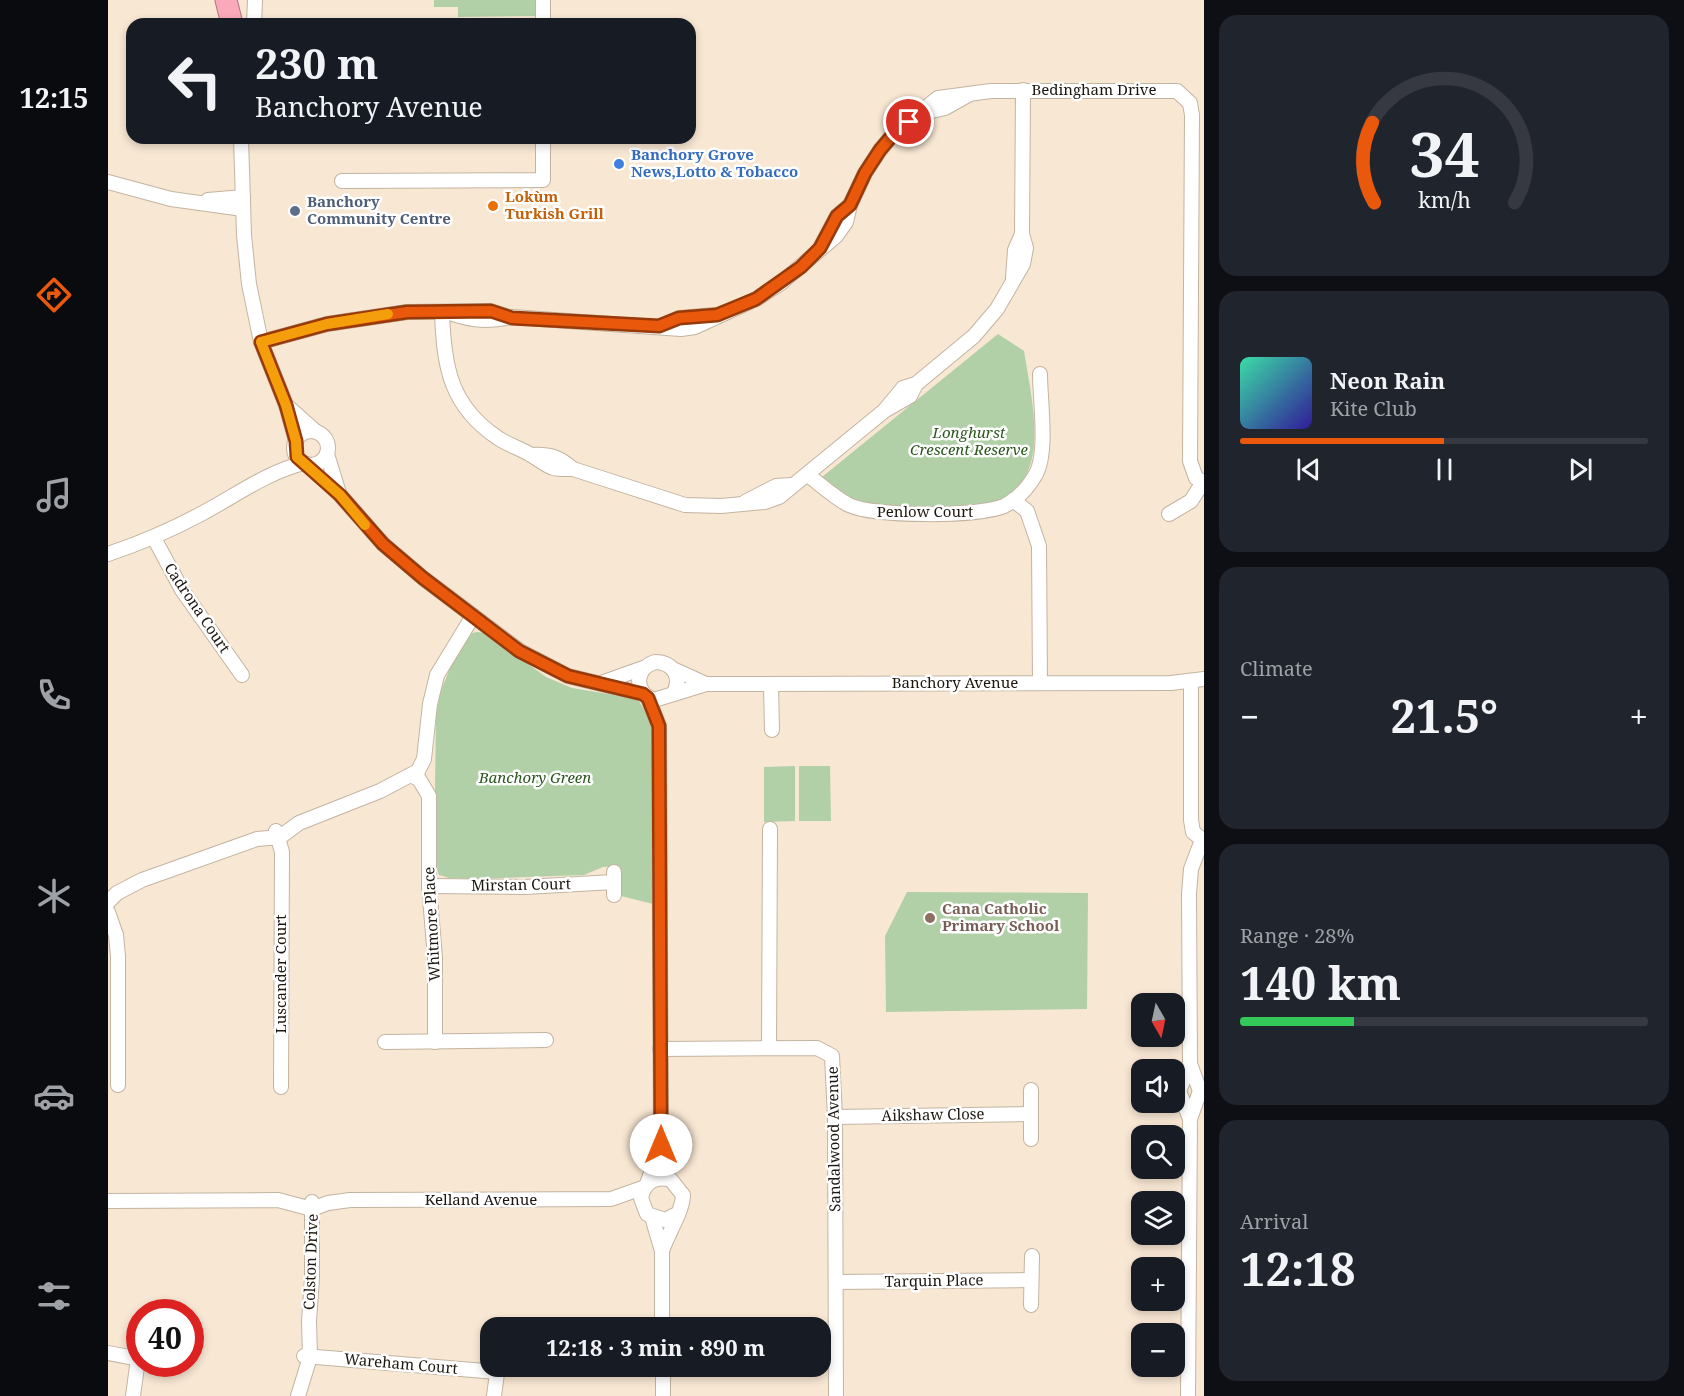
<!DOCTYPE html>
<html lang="en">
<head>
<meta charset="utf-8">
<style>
  :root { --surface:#171b24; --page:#20242c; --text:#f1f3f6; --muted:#9ea1a6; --line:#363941; --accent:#ea580c }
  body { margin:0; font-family:"Noto Serif",serif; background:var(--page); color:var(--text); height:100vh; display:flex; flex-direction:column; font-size:22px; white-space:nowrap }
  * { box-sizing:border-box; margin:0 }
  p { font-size:20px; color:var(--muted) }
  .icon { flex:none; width:33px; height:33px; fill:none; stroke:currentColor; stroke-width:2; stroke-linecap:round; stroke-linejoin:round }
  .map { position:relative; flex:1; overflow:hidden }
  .side { display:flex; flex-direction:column; gap:15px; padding:15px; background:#0d0f14; width:480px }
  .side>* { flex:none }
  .guide { position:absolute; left:18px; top:18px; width:570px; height:126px; border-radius:18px; box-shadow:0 3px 9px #0003; background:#171b24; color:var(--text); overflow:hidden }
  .needle { width:39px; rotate:171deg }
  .fabs { position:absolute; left:1023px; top:993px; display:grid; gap:12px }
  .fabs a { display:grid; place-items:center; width:54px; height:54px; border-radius:12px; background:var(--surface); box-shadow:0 3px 9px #0003; font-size:30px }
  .speed { position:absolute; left:18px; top:1299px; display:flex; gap:12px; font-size:30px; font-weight:700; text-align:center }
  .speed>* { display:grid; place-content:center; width:78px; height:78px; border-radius:50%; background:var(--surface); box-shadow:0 3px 9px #0003; line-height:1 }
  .speed .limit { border:9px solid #d22; background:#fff; color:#111 }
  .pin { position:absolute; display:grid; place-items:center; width:51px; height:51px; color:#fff; margin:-26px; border:3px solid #fff; border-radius:50%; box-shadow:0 2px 6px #0007 }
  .me { position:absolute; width:66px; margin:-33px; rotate:0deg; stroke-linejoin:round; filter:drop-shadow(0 0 4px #0008) }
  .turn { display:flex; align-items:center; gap:21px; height:126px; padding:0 30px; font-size:27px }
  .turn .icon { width:78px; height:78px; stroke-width:2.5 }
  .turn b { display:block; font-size:42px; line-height:51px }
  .big { font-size:45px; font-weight:700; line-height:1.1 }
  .side .widget { flex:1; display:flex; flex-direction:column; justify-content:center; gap:9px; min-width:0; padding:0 21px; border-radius:18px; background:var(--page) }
  .side .dial { align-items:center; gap:0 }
  .dial svg { height:156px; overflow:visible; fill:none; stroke:var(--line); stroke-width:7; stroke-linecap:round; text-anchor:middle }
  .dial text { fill:var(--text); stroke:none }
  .song { display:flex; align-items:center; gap:18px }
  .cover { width:72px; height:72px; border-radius:9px; background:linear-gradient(135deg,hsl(160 70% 55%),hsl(250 70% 35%)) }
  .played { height:6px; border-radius:3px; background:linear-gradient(90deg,var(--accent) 50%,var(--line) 50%) }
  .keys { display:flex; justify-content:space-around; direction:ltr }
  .heat { display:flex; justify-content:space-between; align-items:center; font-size:33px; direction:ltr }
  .charge { height:9px; border-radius:4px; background:linear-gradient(90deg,#34c759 28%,var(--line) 0) }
  .trip { position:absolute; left:372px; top:1317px; width:351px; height:60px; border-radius:18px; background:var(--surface); box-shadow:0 3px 9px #0003; font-weight:700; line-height:60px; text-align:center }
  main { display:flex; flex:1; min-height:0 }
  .menu { display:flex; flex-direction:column; width:108px; justify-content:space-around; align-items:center; background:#090b0e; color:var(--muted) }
  .menu .icon { width:42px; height:42px }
  .menu .selected { color:var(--accent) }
  .menu b { font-size:27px; color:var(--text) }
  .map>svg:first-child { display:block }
  .green { fill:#b1d0a8 }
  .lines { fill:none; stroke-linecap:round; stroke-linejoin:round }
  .minor-casing { stroke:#c3b4a1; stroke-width:16 }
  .highway-casing { stroke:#ac767f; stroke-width:23 }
  .minor { stroke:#fff; stroke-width:14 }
  .highway { stroke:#faa9bb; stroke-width:21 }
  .route-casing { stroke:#983908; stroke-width:15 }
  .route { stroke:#ea580c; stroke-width:10 }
  .slow { stroke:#f59e0b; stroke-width:10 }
  .shop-dot { fill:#3f7fe0; stroke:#fff; stroke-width:2 }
  .food-dot { fill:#e8710a; stroke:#fff; stroke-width:2 }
  .service-dot { fill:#5c6f8a; stroke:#fff; stroke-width:2 }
  .education-dot { fill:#8d6e63; stroke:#fff; stroke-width:2 }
  .labels { text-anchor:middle; stroke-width:5; stroke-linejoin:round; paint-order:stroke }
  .street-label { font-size:15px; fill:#1c160f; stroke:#fff }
  .shop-label { font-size:15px; font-weight:bold; fill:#366cbe; stroke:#fff; text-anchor:start }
  .food-label { font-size:15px; font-weight:bold; fill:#c56008; stroke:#fff; text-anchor:start }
  .service-label { font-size:15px; font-weight:bold; fill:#4e5e75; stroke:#fff; text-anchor:start }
  .park-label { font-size:15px; font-style:italic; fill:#29561a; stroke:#fff }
  .education-label { font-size:15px; font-weight:bold; fill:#785e54; stroke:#fff; text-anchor:start }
</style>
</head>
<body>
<main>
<nav class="menu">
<b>12:15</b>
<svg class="icon selected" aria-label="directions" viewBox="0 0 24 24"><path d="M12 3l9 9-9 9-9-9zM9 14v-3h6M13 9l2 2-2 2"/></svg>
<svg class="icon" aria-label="music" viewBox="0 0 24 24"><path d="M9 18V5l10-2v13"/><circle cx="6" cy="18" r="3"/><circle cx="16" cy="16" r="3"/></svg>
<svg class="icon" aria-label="phone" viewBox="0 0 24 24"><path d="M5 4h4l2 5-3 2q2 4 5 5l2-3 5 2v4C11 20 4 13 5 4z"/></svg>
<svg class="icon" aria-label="climate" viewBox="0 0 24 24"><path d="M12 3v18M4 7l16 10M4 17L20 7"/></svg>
<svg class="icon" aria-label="car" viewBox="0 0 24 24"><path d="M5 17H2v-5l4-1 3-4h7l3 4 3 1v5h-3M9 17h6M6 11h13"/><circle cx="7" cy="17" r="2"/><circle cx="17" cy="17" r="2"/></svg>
<svg class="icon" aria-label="filters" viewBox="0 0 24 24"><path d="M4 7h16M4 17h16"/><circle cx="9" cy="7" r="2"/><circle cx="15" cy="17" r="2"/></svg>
</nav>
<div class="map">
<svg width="1096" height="1396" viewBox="0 0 1096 1396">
  <rect width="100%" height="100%" fill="#f8e7d3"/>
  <g class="green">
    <path d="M 326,0 L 429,0 L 429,16 L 350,17 L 350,7 L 326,7 Z"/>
    <path d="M 890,334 L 916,351 C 921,384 935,441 919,473 C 914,484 903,496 891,502 C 878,509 776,510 760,506 C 742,501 728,488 714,477 Z"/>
    <path d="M 369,632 L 378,633 L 438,677 L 464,688 L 530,699 L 546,727 L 545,904 L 513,896 L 512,866 L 495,867 L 476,875 L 364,879 L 341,878 L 331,875 L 326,862 L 328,714 L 333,690 L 350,649 L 360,634 Z"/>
    <path d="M 687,766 L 687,821 L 656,822 L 656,767 Z"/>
    <path d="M 691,766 L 722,766 L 723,821 L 691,821 Z"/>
    <path d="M 799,892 L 980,893 L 979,1009 L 778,1012 L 777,936 Z"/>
  </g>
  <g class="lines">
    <g class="minor-casing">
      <g id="minor">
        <path d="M 435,0 L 435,24"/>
        <path d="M 146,24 L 147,0"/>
        <path d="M 815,113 L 837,108 L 862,94"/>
        <path d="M 133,138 L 136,235 L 141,284 L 153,342 L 178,405 L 188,441"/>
        <path d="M 234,181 L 435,180 L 435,138"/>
        <path d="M 0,182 L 63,199 L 135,209"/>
        <path d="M 100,200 L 135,197"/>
        <path d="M 713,246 L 729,216 L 742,205"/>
        <path d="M 905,278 L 907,250 L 914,234"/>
        <path d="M 334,313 C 336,367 342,406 390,438 C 400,445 412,448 423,455 C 442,466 439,470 465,469 L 577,505 L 613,506 L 657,502 L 671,497 L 776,411 L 795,388 L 808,384"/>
        <path d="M 342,313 C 364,321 381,322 404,317 L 573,329 L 587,327 L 648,299 L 673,283 L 728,236 L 738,222 L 742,205 L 757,173 L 772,150 L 788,131 L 830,98 L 883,91 L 1069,91 L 1082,103 L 1084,115 L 1082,461 L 1088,478 L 1096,482"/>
        <path d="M 553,326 L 571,318 L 607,315"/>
        <path d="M 153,342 L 219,324 L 299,312 L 383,311 L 401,317"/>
        <path d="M 178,405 L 207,431"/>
        <path d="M 776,411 L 802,396 L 808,384 L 866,336 L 889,309 L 915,264 L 918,248 L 914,234 L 915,90"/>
        <circle cx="203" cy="448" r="17"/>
        <path d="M 219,454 L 231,493"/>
        <path d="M 424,455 C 442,454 451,457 465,469"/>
        <path d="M 199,464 L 232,495 L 275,544 L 315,578 L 412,651 L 460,676 L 535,694"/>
        <path d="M 700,475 C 713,485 727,498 741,505 C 767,517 869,517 896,506 C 910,499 920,488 928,474 C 940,452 932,400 932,374"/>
        <path d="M 905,500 L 919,511 L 931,546 L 932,683"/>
        <path d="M 637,502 L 668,486 L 684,485"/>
        <path d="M 1061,514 L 1083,501 L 1095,482"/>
        <path d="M 46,538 L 74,590 L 134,675"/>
        <path d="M 0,554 C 33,543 63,530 93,514 C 127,496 159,472 196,463"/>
        <path d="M 565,669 L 598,684"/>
        <path d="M 1083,682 L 1083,820 L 1085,832 L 1096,841"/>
        <path d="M 493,683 L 535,668"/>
        <path d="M 663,684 L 664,730"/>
        <path d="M 565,694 C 575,678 565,662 547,662 C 526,669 526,692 546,700 L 598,684 L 1063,683 L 1096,679"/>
        <path d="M 304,776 L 311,779 L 321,796 L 321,886 L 327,958 L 327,1042"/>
        <path d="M 168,831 L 174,852 L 173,1087"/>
        <path d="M 321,886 L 417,887 L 506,882"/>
        <path d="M 506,895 L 506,872"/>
        <path d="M 0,902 L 9,893 L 34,880 L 149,839 L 172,837 L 191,823 L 272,791 L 310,771 L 316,759 L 322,704 L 329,675 L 365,616"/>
        <path d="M 0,912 L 8,935 L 10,956 L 10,1085"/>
        <path d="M 277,1042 L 438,1040"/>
        <path d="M 661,1048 L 662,829"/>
        <path d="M 552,1049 L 709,1048 L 724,1056 L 727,1117 L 728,1396"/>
        <path d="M 727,1117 L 923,1114"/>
        <path d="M 1082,1119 L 1071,1091 L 1082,1064"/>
        <path d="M 923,1139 L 923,1090"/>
        <path d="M 539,1184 L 553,1145 L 551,726 L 540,698"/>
        <path d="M 0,1201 L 170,1200 L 204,1209 L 220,1203 L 242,1200 L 503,1199 L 537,1187"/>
        <path d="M 544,1217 L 554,1251 L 554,1328"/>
        <path d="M 554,1251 C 559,1235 575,1211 575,1195 L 563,1180 C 548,1175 536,1182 533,1198 L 539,1214 L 557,1220 L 569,1214"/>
        <path d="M 728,1282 L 923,1280"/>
        <path d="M 923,1305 L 924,1256"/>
        <path d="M 0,1353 L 32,1359"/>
        <path d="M 196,1356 L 389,1372"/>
        <path d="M 555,1366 L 555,1396"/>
        <path d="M 25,1396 L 30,1359"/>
        <path d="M 190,1396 L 202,1357 L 201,1321 L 204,1279 L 204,1202"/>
        <path d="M 386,1396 L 390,1366"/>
        <path d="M 1080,1396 L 1082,1119 L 1092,1091 L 1082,1064 L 1081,894 L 1083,869 L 1094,840"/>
      </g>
    </g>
    <g class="highway-casing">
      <path id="highway" d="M 118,0 L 124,24"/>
    </g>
    <use href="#minor" class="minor"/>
    <use href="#highway" class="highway"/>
  </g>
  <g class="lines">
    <g class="route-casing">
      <path id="route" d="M 553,1145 L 551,726 L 540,698 L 535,694 L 460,676 L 411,651 L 315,578 L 275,544 L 232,495 L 189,457 L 188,441 L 178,405 L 153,342 L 219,324 L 299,312 L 383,311 L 404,318 L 551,326 L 571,318 L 609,315 L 648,299 L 693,267 L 712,248 L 729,216 L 742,205 L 757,173 L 772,150 L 788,131 L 801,122"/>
    </g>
    <use href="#route" class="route"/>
    <path class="slow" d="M 257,525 L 232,495 L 189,457 L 188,441 L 178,405 L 153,342 L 219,324 L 280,314"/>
  </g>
  <circle class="shop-dot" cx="511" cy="164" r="6"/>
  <circle class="food-dot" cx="385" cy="206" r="6"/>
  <circle class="service-dot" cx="187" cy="211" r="6"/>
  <circle class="education-dot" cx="822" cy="918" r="6"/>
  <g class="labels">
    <g class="street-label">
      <text x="986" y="95">Bedingham Drive</text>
      <text x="817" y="517">Penlow Court</text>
      <text transform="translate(89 608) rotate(56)" y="5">Cadrona Court</text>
      <text x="847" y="688">Banchory Avenue</text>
      <text transform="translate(413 885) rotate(-1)" y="5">Mirstan Court</text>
      <text transform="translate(324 924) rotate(-93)" y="5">Whitmore Place</text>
      <text transform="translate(173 974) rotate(-90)" y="5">Luscander Court</text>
      <text transform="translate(825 1115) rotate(-1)" y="5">Aikshaw Close</text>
      <text transform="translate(726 1139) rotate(-91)" y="5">Sandalwood Avenue</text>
      <text x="373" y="1205">Kelland Avenue</text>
      <text transform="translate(203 1262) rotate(-88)" y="5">Colston Drive</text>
      <text transform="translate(826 1281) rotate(-1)" y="5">Tarquin Place</text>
      <text transform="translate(293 1364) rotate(5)" y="5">Wareham Court</text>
    </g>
    <g class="shop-label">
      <text x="523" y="160">Banchory Grove<tspan x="523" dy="17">News,Lotto &amp; Tobacco</tspan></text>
    </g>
    <g class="food-label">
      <text x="397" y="202">Lokùm<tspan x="397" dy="17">Turkish Grill</tspan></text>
    </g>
    <g class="service-label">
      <text x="199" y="207">Banchory<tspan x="199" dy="17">Community Centre</tspan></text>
    </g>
    <g class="park-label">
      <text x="861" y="438">Longhurst<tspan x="861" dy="17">Crescent Reserve</tspan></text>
      <text x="427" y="783">Banchory Green</text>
    </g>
    <g class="education-label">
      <text x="834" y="914">Cana Catholic<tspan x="834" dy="17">Primary School</tspan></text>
    </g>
  </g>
</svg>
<div class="fabs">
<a><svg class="needle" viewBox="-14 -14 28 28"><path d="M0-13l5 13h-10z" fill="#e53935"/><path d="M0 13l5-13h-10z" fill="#9ea1a6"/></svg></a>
<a><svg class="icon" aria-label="sound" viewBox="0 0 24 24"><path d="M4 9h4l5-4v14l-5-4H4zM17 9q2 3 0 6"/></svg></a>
<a><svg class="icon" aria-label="search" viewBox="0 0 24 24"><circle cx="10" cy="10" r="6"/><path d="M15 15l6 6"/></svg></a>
<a><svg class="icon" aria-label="layers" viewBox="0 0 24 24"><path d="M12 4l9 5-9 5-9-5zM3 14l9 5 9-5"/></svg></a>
<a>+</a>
<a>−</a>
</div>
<div class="speed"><div class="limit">40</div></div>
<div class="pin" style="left:801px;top:122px;background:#d93025"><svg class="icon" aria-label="arrive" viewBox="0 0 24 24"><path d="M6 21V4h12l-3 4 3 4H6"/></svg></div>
<svg class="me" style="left:553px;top:1145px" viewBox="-20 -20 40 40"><circle r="19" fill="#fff"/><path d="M0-13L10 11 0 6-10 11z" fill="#ea580c"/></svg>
<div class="trip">12:18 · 3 min · 890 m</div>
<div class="guide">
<div class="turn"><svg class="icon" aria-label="left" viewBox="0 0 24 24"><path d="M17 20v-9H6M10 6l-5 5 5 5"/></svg><div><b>230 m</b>Banchory Avenue</div></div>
</div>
</div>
<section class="side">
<div class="widget dial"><svg viewBox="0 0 100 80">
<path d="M14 69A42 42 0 1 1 86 69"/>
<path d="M14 69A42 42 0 0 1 13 28" stroke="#ea580c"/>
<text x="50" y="56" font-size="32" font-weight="700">34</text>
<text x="50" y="72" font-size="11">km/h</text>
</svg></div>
<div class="widget">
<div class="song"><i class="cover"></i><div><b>Neon Rain</b><p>Kite Club</p></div></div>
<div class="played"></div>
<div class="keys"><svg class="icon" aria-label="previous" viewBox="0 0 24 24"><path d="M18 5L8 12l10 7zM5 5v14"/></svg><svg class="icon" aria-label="pause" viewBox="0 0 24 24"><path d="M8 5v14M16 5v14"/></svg><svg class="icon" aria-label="next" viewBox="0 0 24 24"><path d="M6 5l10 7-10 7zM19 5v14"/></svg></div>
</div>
<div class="widget"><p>Climate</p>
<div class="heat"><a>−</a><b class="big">21.5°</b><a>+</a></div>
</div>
<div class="widget"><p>Range · 28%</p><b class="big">140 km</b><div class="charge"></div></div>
<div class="widget"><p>Arrival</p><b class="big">12:18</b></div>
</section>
</main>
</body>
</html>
